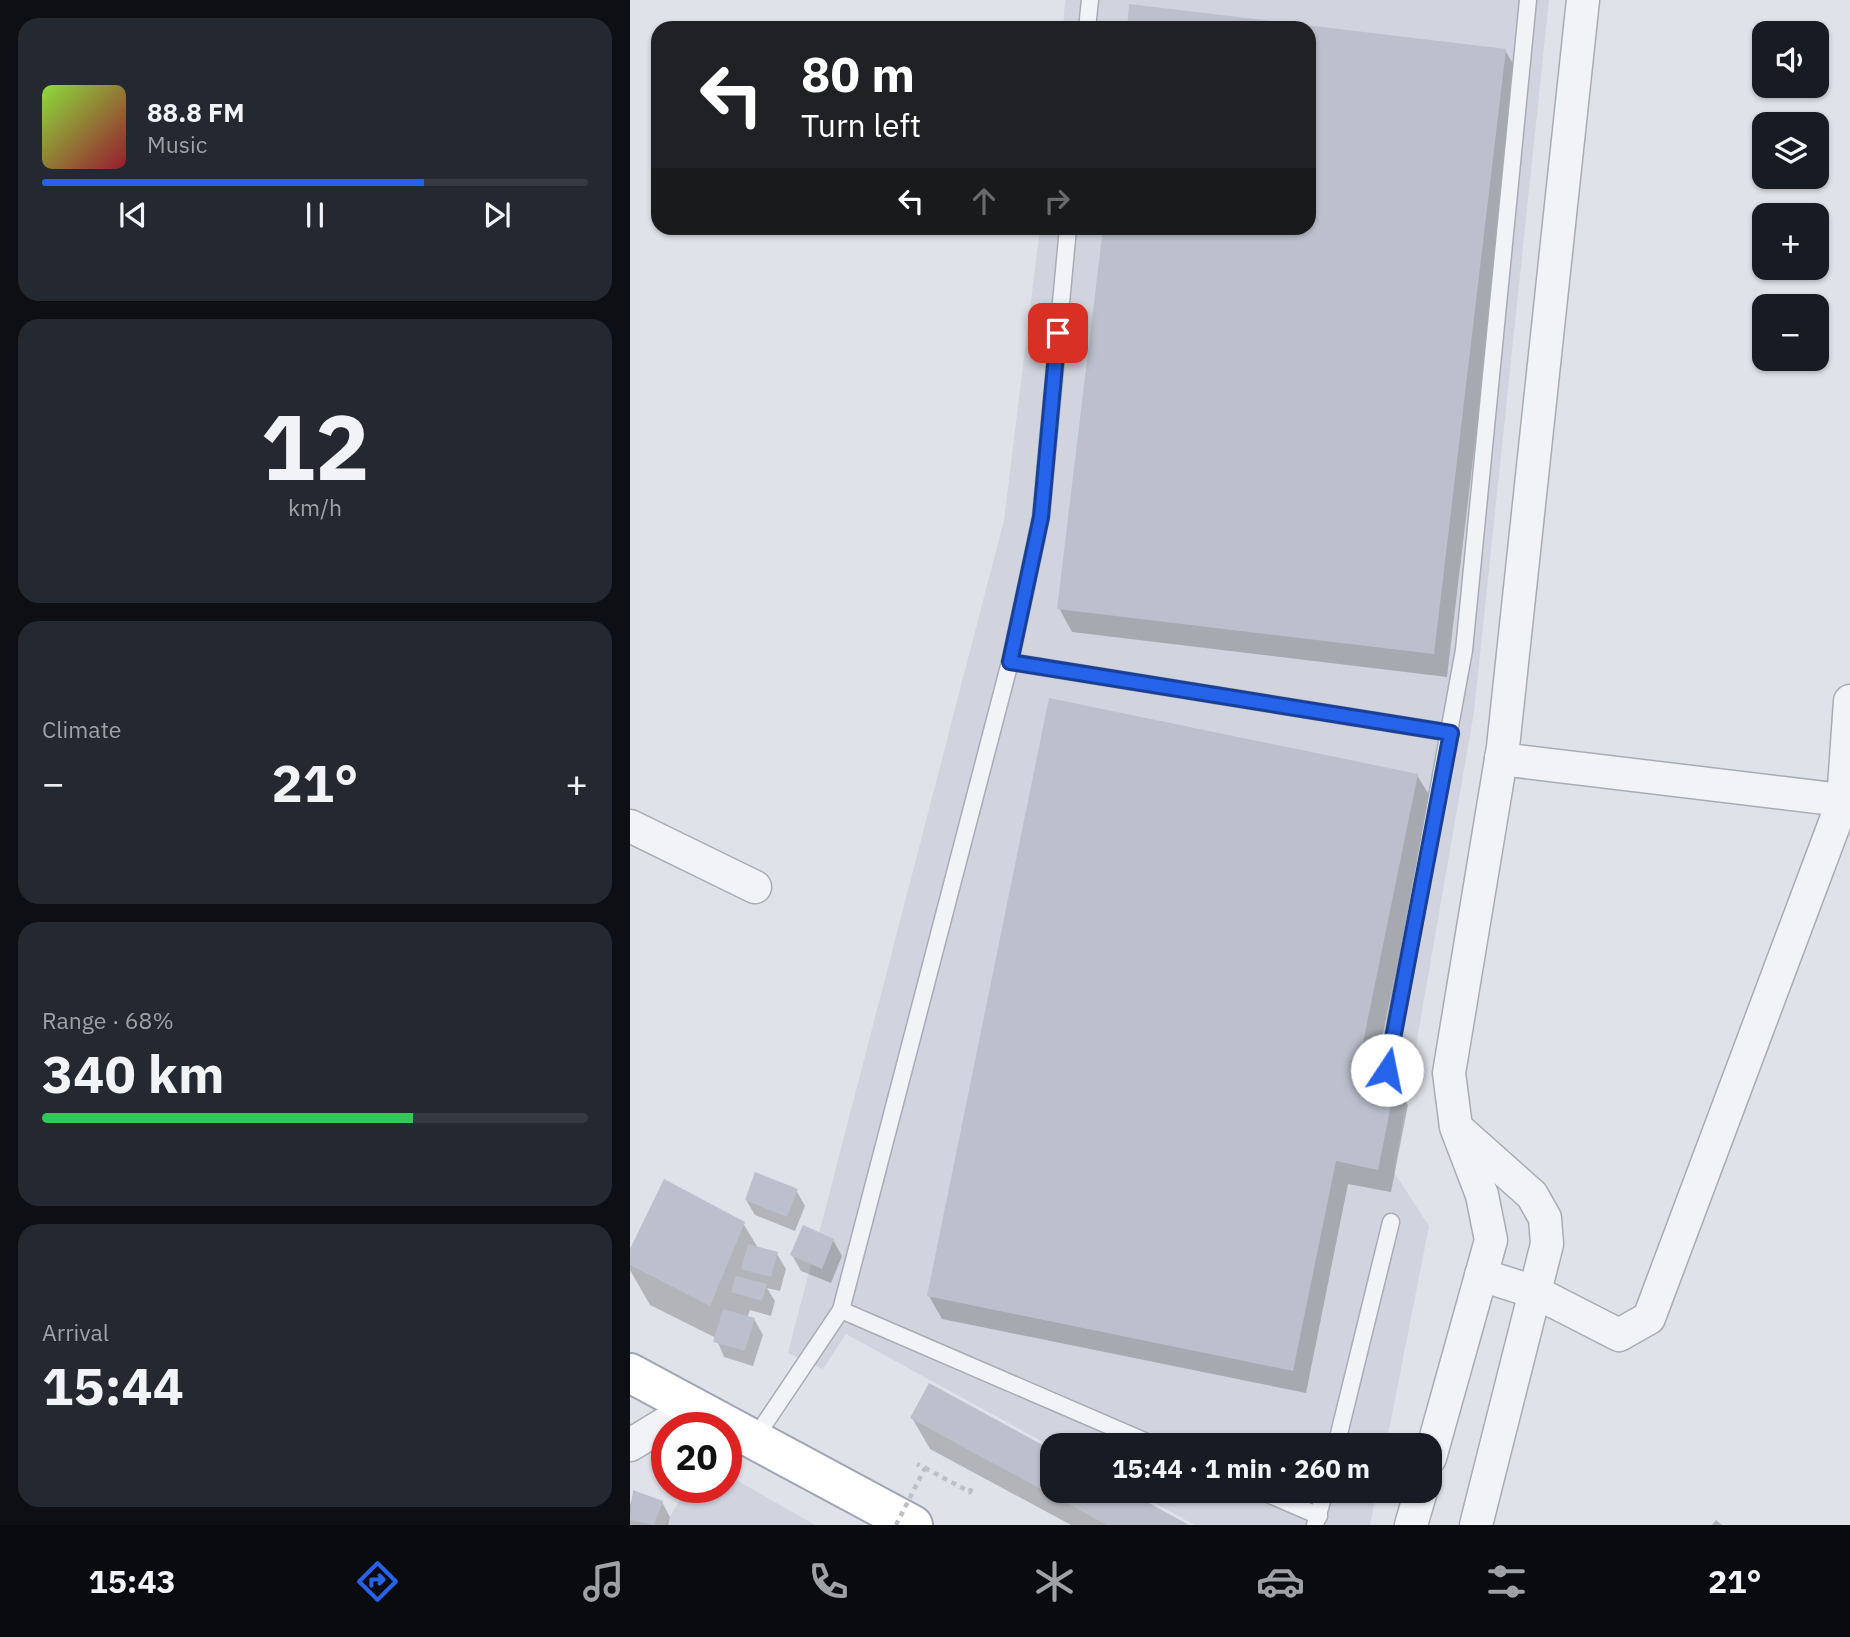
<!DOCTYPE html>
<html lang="en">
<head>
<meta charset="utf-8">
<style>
  :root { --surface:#171b24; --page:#242831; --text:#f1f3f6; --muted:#9ea1a6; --line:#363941; --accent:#2563eb }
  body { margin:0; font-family:"IBM Plex Sans",sans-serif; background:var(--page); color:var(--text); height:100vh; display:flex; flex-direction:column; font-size:26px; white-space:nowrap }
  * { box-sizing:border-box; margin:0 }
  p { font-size:23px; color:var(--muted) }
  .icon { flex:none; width:38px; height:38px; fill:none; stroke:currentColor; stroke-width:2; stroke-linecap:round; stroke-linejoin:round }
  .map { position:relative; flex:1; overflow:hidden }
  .sheet { display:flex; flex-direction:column; gap:18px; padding:18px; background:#0d0f14; width:630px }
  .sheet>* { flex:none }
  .hud { position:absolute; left:21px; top:21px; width:665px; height:214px; border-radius:21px; box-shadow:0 2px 5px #0004; background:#202124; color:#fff; overflow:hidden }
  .tools { position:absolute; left:1122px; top:21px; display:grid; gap:14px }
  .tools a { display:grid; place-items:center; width:77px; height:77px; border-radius:14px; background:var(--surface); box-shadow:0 2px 5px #0004; font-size:35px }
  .speed { position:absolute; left:21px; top:1412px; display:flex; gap:14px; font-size:35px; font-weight:700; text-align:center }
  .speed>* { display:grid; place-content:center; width:91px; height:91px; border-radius:50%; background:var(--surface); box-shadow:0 2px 5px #0004; line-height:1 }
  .speed .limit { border:10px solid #d22; background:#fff; color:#111 }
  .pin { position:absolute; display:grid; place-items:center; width:60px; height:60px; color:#fff; margin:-30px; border-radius:14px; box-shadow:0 4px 10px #0006 }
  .me { position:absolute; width:77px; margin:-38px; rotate:11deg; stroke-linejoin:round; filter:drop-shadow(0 0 5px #0008) }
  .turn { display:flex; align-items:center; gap:24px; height:147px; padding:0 35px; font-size:32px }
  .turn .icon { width:91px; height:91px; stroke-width:2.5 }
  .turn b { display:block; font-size:49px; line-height:60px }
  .lanes { display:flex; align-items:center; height:66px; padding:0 35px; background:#0003; justify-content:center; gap:35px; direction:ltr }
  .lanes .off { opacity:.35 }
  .big { font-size:52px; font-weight:800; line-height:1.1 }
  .sheet .tile { flex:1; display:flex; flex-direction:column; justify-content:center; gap:10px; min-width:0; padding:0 24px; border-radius:21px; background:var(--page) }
  .sheet .dial { align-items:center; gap:0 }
  .dial b { font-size:91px; line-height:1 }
  .song { display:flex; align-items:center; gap:21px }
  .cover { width:84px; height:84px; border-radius:10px; background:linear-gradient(135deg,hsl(90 70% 55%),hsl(350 70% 35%)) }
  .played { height:7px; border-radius:4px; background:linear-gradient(90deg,var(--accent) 70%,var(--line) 70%) }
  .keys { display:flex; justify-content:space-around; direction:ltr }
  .heat { display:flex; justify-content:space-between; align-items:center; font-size:38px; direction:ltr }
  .charge { height:10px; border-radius:5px; background:linear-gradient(90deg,#34c759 68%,var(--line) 0) }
  .trip { position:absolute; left:410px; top:1433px; width:402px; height:70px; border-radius:21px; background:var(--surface); box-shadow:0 2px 5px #0004; font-weight:800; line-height:70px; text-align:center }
  .menu { display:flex; height:112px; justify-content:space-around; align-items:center; background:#090b0e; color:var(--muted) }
  .menu .icon { width:49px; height:49px }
  .menu .active { color:var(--accent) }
  .menu b { font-size:32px; color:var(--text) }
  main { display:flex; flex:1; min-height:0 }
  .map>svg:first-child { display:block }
  .built { fill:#d1d4de }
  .shadow { fill:#0003 }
  .building { fill:#bcc0cc }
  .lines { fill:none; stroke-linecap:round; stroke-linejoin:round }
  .lane-casing { stroke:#a8acb6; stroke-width:19 }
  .street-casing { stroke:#a8acb6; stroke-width:35 }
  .primary-casing { stroke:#9ea5b5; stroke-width:42 }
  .path { stroke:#bdc0c7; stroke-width:4.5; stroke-dasharray:5 5; stroke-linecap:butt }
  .lane { stroke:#f2f3f7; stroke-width:16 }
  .street { stroke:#f2f3f7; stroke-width:32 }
  .primary { stroke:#fff; stroke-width:38 }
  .path-bridge { stroke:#bdc0c7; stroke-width:4.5; stroke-dasharray:5 5; stroke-linecap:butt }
  .route-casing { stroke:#184099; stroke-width:18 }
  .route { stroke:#2563eb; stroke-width:12 }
</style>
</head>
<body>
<main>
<section class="sheet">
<div class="tile">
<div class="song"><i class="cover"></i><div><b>88.8 FM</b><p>Music</p></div></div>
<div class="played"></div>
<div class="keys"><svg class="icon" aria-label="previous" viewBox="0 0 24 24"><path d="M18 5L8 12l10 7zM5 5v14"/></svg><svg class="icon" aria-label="pause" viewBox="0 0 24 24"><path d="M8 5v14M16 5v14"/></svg><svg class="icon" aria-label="next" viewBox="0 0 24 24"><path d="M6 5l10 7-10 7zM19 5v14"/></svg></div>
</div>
<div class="tile dial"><b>12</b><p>km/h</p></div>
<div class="tile"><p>Climate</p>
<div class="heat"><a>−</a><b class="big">21°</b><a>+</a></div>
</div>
<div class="tile"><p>Range · 68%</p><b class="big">340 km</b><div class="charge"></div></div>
<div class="tile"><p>Arrival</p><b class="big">15:44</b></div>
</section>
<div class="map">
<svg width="1220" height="1525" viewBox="0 0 1220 1525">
  <rect width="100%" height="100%" fill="#dfe2e9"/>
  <g class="built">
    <path d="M 435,0 L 919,0 L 844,712 L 764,1172 L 799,1226 L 756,1445 L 422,1447 L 216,1334 L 193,1369 L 158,1353 L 374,520 L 410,228 L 679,228 L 679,28 L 433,28 Z"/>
    <path d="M 96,1474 L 185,1525 L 35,1525 L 57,1488 L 96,1488 Z"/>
    <path d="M 503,1491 L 747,1491 L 740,1525 L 565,1525 Z"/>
  </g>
  <g class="shadow">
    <path d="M 501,6 L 875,50 L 889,74 L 817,677 L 442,632 L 429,608 L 474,228 L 679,228 L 679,28 L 498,28 Z"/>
    <path d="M 787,775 L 801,798 L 744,1078 L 765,1082 L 778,1105 L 761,1192 L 718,1184 L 676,1393 L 312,1319 L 299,1296 Z"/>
    <path d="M 166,1190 L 175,1206 L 165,1231 L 125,1215 L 116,1200 Z"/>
    <path d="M 113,1223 L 128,1248 L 147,1254 L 156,1269 L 150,1291 L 137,1288 L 145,1301 L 141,1316 L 120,1310 L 117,1318 L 124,1319 L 133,1335 L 123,1366 L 94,1357 L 86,1338 L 20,1305 L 0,1270 L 0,1253 Z"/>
    <path d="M 203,1240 L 212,1256 L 201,1283 L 171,1271 L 162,1255 Z"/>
    <path d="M 282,1418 L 422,1491 L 493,1491 L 556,1525 L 441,1525 L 300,1449 Z"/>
    <path d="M 4,1492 L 32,1502 L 40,1517 L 38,1525 L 0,1525 L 0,1505 Z"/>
    <path d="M 1086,1520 L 1092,1525 L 1082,1525 Z"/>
  </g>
  <g class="building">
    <path d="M 499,4 L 876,49 L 804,654 L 427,609 L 473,228 L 679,228 L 679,28 L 497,28 Z"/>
    <path d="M 419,698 L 788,774 L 727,1072 L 766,1080 L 748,1170 L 706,1161 L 663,1371 L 297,1296 Z"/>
    <path d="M 125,1172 L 168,1189 L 157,1217 L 115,1200 Z"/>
    <path d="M 34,1179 L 115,1222 L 80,1306 L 0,1265 L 0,1249 Z"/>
    <path d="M 173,1225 L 204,1239 L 192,1269 L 160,1255 Z"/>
    <path d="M 118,1244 L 148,1252 L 141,1277 L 111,1269 Z"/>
    <path d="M 106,1276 L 137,1284 L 132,1301 L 101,1292 Z"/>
    <path d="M 93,1309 L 125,1318 L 115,1351 L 83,1342 Z"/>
    <path d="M 299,1383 L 422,1450 L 422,1491 L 497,1491 L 559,1525 L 477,1525 L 280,1418 Z"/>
    <path d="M 3,1490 L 33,1501 L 24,1525 L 0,1520 Z"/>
  </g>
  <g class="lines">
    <g class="lane-casing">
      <g id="lane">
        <path d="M 457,28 L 460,0"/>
        <path d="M 380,662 L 821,733"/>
        <path d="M 757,1070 L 834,650 L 898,0"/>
        <path d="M 211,1310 L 526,1446"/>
        <path d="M 125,1438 L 211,1310 L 380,662 L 411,517 L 438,228"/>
        <path d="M 706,1446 L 761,1222"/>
        <path d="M 631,1491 L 689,1516"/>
        <path d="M 685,1525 L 695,1491"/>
      </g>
    </g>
    <g class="street-casing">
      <g id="street">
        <path d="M 871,759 L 1220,801"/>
        <path d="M 0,826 L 125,887"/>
        <path d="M 829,1130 L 902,1195 L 915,1218 L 917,1244 L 846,1525"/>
        <path d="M 851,1275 L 905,1292 L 989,1335 L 1019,1318 L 1213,801 L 1220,701"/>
        <path d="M 0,1445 L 64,1406"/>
        <path d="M 800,1458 L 861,1240 L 852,1195 L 826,1127 L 819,1073 L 873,747 L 953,0"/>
        <path d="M 781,1525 L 791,1491"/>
      </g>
    </g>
    <g class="primary-casing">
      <path id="primary" d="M 0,1373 L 283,1525"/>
    </g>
    <path class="path" d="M 295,1468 L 340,1492 L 342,1486"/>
    <use href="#lane" class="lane"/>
    <use href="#street" class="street"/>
    <use href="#primary" class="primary"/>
    <path class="path-bridge" d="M 266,1525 L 295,1468 L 287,1464"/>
  </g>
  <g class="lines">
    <g class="route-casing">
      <path id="route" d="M 428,333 L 411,517 L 380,662 L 821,733 L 757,1070"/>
    </g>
    <use href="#route" class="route"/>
  </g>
</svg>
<div class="tools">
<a><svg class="icon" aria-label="sound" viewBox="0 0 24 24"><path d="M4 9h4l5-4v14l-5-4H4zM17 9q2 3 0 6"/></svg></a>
<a><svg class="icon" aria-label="layers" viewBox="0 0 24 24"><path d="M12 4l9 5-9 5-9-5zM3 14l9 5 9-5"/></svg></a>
<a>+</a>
<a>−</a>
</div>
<div class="speed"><div class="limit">20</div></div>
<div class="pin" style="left:428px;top:333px;background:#d93025"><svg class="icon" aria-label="arrive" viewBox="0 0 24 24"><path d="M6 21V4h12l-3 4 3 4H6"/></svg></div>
<svg class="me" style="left:757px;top:1070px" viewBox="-20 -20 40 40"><circle r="19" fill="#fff"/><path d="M0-13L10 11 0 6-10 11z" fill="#2563eb"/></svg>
<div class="trip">15:44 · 1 min · 260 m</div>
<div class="hud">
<div class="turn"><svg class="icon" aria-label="left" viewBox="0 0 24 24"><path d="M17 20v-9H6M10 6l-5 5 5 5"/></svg><div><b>80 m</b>Turn left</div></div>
<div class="lanes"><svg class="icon" aria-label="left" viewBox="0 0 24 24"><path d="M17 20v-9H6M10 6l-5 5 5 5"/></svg><svg class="icon off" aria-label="ahead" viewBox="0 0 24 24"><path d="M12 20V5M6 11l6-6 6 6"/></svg><svg class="icon off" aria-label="right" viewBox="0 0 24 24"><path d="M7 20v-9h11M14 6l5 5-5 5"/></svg></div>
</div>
</div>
</main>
<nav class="menu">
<b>15:43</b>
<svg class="icon active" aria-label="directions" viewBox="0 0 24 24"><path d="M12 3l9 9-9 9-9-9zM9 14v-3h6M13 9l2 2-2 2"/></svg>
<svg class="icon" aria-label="music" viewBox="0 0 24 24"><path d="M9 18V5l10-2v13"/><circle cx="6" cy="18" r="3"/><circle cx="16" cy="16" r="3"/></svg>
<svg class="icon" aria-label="phone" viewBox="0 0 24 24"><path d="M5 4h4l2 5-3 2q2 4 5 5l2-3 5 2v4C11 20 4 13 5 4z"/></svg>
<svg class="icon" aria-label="climate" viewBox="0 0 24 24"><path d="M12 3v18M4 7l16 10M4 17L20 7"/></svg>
<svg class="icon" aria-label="car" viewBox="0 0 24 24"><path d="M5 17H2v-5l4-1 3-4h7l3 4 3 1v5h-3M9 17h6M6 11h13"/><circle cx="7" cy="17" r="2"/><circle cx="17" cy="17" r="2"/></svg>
<svg class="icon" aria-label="filters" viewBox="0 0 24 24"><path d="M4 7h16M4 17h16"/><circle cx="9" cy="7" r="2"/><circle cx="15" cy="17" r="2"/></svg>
<b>21°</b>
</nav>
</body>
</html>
